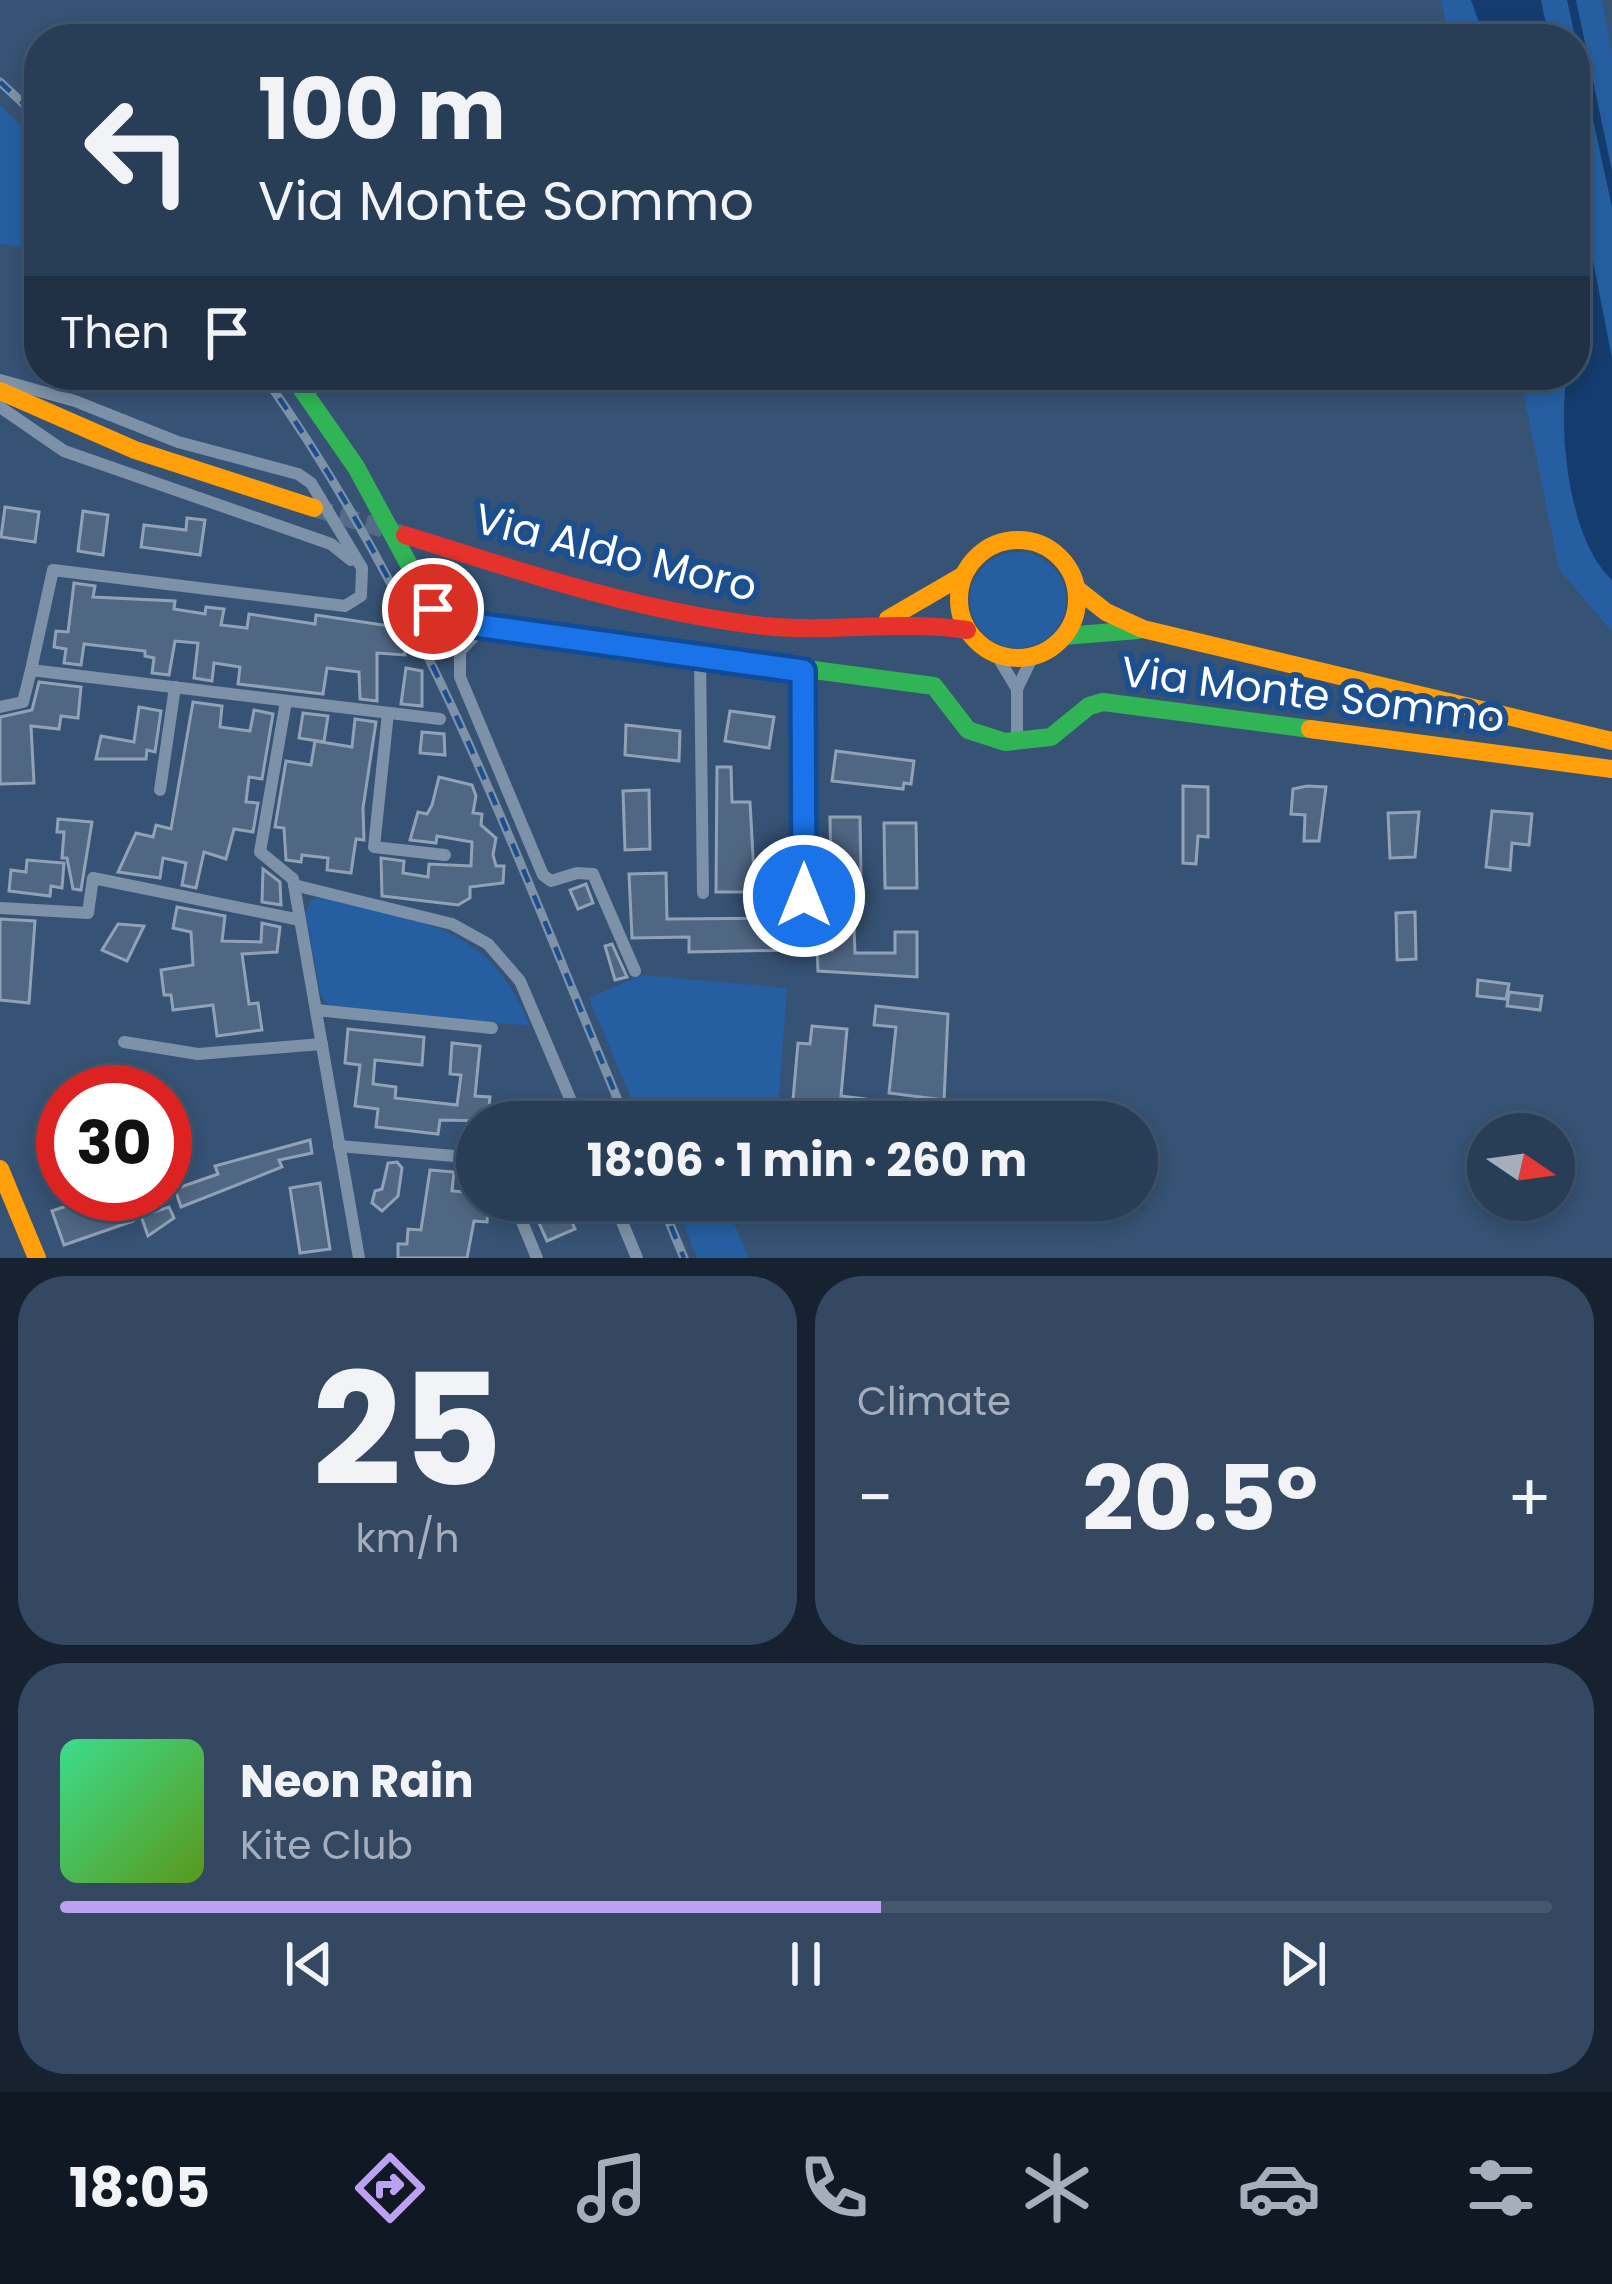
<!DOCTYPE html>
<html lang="en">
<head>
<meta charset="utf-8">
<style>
  :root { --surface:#283e57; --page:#344961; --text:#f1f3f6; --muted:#a5aeba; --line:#44576d; --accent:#bca0f2 }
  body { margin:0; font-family:Poppins,sans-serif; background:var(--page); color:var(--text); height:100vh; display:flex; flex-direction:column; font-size:45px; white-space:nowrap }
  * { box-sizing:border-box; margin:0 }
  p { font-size:39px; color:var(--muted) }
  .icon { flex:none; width:66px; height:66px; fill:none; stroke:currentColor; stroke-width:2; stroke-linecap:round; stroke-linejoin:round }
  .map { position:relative; height:1258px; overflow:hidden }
  .sheet { display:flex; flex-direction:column; gap:18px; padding:18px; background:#162230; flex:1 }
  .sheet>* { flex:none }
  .banner { position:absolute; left:24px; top:24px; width:1566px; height:366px; border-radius:48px; box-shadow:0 6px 18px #0003,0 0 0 3px var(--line); background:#283e57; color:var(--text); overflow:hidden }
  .needle { width:78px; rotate:103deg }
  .buttons { position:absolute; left:1467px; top:1113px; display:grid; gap:24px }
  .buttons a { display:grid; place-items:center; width:108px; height:108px; border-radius:50%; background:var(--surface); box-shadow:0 6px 18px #0003,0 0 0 3px var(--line); font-size:60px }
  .speed { position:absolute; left:36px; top:1065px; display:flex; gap:24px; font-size:60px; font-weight:700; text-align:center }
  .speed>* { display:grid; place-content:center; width:156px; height:156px; border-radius:50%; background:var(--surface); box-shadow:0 6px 18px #0003,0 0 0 3px var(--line); line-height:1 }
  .speed .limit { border:18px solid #d22; background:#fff; color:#111 }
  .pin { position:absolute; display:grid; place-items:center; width:102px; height:102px; color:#fff; margin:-51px; border:6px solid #fff; border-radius:50%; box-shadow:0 3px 12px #0007 }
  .me { position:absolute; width:132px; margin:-66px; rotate:0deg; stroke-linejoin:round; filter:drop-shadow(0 0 9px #0008) }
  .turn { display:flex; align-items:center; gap:42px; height:252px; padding:0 36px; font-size:54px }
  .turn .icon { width:156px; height:156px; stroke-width:2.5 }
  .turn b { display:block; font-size:84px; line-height:102px }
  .then { display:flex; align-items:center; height:114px; padding:0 36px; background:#0003; gap:24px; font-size:45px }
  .big { font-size:90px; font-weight:700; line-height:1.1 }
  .sheet .widget { flex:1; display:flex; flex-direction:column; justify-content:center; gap:18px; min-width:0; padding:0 42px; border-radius:48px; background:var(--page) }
  .sheet .dial { align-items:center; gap:0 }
  .dial b { font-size:156px; line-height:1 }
  .song { display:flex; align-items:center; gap:36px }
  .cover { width:144px; height:144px; border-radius:18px; background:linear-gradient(135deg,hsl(150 70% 55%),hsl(90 70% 35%)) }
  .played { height:12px; border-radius:6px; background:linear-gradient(90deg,var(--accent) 55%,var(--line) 55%) }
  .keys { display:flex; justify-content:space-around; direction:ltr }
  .heat { display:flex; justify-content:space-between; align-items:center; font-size:66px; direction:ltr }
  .sheet .tiles { flex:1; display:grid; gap:18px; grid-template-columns:1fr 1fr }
  .widget:last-child { grid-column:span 2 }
  .trip { position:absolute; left:456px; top:1101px; width:702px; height:120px; border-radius:60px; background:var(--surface); box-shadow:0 6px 18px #0003,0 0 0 3px var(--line); font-weight:700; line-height:120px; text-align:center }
  .tab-bar { display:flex; height:192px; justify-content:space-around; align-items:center; background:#101923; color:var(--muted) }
  .tab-bar .icon { width:84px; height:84px }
  .tab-bar .active { color:var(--accent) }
  .tab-bar b { font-size:54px; color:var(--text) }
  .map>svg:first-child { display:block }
  .green { fill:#265fa1 }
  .water { fill:#153c6e }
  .building { fill:#506783; stroke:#92a2b6; stroke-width:3 }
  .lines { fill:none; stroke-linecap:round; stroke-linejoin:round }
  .secondary-tunnel { stroke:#546c89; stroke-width:18; stroke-dasharray:18 9; stroke-linecap:butt }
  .street { stroke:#7d92a8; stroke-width:12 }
  .fast { stroke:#30b455; stroke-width:18 }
  .slow { stroke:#ff9f0a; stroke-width:18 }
  .jam { stroke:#e5322d; stroke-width:18 }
  .rail-casing { stroke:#7e92a7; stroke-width:9 }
  .rail { stroke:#1b4f8f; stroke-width:4.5; stroke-dasharray:14; stroke-linecap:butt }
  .route-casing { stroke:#114b97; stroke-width:30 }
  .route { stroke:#1a73e8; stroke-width:21 }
  .labels { text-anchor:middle; stroke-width:12; stroke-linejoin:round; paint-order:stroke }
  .street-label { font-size:42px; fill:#fff; stroke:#1b4f8f }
</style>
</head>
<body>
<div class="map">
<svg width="1612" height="1258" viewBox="0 0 1612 1258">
  <rect width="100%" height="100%" fill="#365274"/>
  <g class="green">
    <path d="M 1441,0 L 1602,0 L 1612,53 L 1612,632 L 1559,569 L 1520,375 L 1575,375 L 1575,39 L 1449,39 Z"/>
    <path d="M 0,105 L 39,143 L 39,250 L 0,244 Z"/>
    <circle cx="1018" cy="600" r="48"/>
    <path d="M 323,896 C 421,925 488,921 530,1026 L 328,1005 L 321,996 L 306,914 L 310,901 Z"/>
    <path d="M 642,975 L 787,988 L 777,1122 L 641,1122 L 589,998 Z"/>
    <path d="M 673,1200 L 724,1200 L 749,1258 L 697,1258 Z"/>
  </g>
  <g class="water">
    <path d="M 1471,0 L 1541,0 L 1549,39 L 1485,39 Z"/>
    <path d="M 1567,0 L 1576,0 L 1612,171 L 1612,207 Z"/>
    <path d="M 1575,169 L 1612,358 L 1612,580 C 1568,539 1558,431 1567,375 L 1575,375 L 1575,334 L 1582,311 Z"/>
  </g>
  <g class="building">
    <path d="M 5,507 L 39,512 L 35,542 L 1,537 Z"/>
    <path d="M 83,511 L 108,515 L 103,555 L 78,551 Z"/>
    <path d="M 187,518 L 205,520 L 200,555 L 141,547 L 144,525 L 186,530 Z"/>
    <path d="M 74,583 L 95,586 L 93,597 L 175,601 L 174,609 L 205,614 L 206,607 L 224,609 L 221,625 L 247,628 L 249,614 L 315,624 L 316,615 L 403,628 L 405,655 L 377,653 L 377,701 L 360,699 L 359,672 L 327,668 L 323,694 L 238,684 L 240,667 L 214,663 L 212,681 L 194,678 L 198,643 L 175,641 L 169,675 L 152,673 L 154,658 L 145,656 L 145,651 L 84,644 L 81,665 L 64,663 L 66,649 L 54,647 L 56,631 L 68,632 Z"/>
    <path d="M 406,668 L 422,671 L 422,706 L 401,704 Z"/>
    <path d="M 39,682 L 81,687 L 78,718 L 61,716 L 59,729 L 31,726 L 34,783 L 0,784 L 0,717 L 32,710 Z"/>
    <path d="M 193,702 L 222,706 L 220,727 L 250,731 L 254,710 L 273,714 L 262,779 L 249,777 L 246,802 L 258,803 L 253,832 L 234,829 L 226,859 L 204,852 L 196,888 L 182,885 L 186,863 L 163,858 L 160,878 L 118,872 L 136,833 L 153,837 L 156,825 L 171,829 Z"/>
    <path d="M 139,707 L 161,711 L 155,752 L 147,750 L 146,759 L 96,759 L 101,736 L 134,742 Z"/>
    <path d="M 730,711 L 774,717 L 769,748 L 725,741 Z"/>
    <path d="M 303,713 L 328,716 L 324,742 L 299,738 Z"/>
    <path d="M 355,719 L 376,722 L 363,808 L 364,840 L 356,839 L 351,873 L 327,870 L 328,858 L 302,855 L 301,862 L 286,860 L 284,828 L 275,827 L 286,761 L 311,765 L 315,741 L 352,747 Z"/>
    <path d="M 626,725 L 680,731 L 679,761 L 625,755 Z"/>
    <path d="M 422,732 L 444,734 L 445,755 L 420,753 Z"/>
    <path d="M 836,751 L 914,761 L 911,784 L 904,783 L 903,789 L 832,781 Z"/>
    <path d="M 717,767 L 731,767 L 732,802 L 750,802 L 755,892 L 716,892 Z"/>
    <path d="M 439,777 L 472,785 L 476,796 L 473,813 L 482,814 L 481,825 L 496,838 L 493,855 L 496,866 L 504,866 L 503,883 L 470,887 L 470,898 L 458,905 L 382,896 L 381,858 L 404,861 L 403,873 L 428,877 L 429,864 L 471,866 L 472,842 L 437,836 L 436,843 L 410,840 L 418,812 L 427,814 L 432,805 Z"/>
    <path d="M 1183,786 L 1208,787 L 1208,837 L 1198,836 L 1196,864 L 1183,863 Z"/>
    <path d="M 1307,786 L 1326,787 L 1319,841 L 1304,841 L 1305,815 L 1291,814 L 1293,789 Z"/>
    <path d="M 649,790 L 650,849 L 625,850 L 623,791 Z"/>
    <path d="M 1492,811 L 1532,814 L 1529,845 L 1512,843 L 1510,870 L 1486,867 Z"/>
    <path d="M 1419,812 L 1415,857 L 1390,858 L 1388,813 Z"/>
    <path d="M 830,817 L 860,817 L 861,876 L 831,876 Z"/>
    <path d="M 58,819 L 92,822 L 81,890 L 73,889 L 67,858 L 62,858 L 64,832 L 57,832 Z"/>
    <path d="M 884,823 L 916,823 L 917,888 L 885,888 Z"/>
    <path d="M 27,860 L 64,863 L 62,888 L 51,886 L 50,896 L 9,891 L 11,870 L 26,872 Z"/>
    <path d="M 263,869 L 280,882 L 281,905 L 262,902 Z"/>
    <path d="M 666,873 L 667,919 L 795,918 L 796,950 L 689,952 L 689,937 L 632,938 L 629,874 Z"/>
    <path d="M 586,884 L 593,903 L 578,909 L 570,890 Z"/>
    <path d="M 177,907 L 225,916 L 222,941 L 261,942 L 262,923 L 280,927 L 277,952 L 242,954 L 249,1004 L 258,1003 L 262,1030 L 217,1036 L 213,1005 L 173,1010 L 171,995 L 164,995 L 161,970 L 193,965 L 191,932 L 173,928 Z"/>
    <path d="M 1415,912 L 1416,959 L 1397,960 L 1396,913 Z"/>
    <path d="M 0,919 L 35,921 L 29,1003 L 0,1000 Z"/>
    <path d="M 118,924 L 144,926 L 127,961 L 102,950 Z"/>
    <path d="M 854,927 L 855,953 L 895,953 L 895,932 L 917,932 L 917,977 L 818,971 L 817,948 L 832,950 L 832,928 Z"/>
    <path d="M 612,944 L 627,977 L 615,980 L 605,946 Z"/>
    <path d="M 1478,980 L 1509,984 L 1506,999 L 1477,996 Z"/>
    <path d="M 1509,992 L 1542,996 L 1540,1010 L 1507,1006 Z"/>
    <path d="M 876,1006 L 948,1014 L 944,1100 L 889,1093 L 896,1027 L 874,1025 Z"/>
    <path d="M 812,1026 L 847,1029 L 841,1096 L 866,1099 L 864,1122 L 791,1122 L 798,1043 L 810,1044 Z"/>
    <path d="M 348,1029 L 424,1037 L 422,1065 L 375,1060 L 373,1084 L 396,1087 L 395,1098 L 457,1105 L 461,1075 L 450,1074 L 452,1043 L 480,1046 L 475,1096 L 490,1097 L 488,1116 L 522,1103 L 528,1122 L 440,1120 L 438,1134 L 376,1127 L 378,1109 L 355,1106 L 360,1065 L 345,1063 Z"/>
    <path d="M 106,1073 L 111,1092 L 82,1092 L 79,1079 Z"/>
    <path d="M 939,1106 L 994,1115 L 994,1122 L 936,1122 Z"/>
    <path d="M 180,1132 L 187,1155 L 173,1160 L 166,1137 Z"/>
    <path d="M 310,1140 L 312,1153 L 279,1160 L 282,1167 L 181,1207 L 175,1189 L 218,1174 L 215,1166 Z"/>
    <path d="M 397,1162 L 402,1168 L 398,1196 L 382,1211 L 372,1203 L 375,1191 L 382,1189 L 388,1163 Z"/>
    <path d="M 430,1170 L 454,1172 L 452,1191 L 477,1193 L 477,1200 L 489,1200 L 487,1222 L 474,1221 L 467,1258 L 398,1258 L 398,1244 L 407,1244 L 408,1229 L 421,1230 Z"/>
    <path d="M 320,1183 L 330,1249 L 300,1253 L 290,1188 Z"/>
    <path d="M 102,1194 L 123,1194 L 133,1221 L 64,1245 L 52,1211 Z"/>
    <path d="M 564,1204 L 575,1229 L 547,1241 L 536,1216 Z"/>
    <path d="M 169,1207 L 174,1218 L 148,1236 L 141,1216 Z"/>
  </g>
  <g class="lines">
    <path class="secondary-tunnel" d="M 314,508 L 401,534"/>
    <g class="street">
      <path d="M 0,380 L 75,401 L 178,442 L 298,474 L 311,483 L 362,568 L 361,596 L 345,606 L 53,570 L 31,670"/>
      <path d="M 0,407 L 64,451 L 331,544 L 351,560"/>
      <path d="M 483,627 L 460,651 L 460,677 L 543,875 L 551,881 L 577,873 L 593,874 L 635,971"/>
      <path d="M 996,654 L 1017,689"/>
      <path d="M 700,658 L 703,893"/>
      <path d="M 803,671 L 804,896 L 851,897 L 859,903"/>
      <path d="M 286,701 L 260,852 L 293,879 L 359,1258"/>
      <path d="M 0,707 L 23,702 L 31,670 L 440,719"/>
      <path d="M 388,713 L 374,847 L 445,855"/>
      <path d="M 1017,739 L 1017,689 L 1033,656"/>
      <path d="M 160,790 L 175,687"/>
      <path d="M 294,885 L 452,924 L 488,944 L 520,981 L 580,1122"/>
      <path d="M 0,908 L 88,913 L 93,878 L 300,920"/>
      <path d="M 316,1010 L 492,1028"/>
      <path d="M 124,1042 L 198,1054 L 322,1044"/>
      <path d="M 339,1146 L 477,1158"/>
      <path d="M 513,1200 L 537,1258"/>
      <path d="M 613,1200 L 637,1258"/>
    </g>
    <g class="fast">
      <path d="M 292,375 L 356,467 L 433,609 L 446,621 L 934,686 L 968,730 L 1005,742 L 1051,737 L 1089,706 L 1103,702 L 1310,729"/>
      <path d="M 1064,636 L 1138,630"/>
    </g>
    <g class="slow">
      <path d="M 0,391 L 135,450 L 314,508"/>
      <circle cx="1018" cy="599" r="59"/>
      <path d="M 1077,589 L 1106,612 L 1143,629 L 1612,741"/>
      <path d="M 888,619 L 962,576"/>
      <path d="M 1310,729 L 1612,769"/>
      <path d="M 0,1169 L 37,1258"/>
    </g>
    <path class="jam" d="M 405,535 C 522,572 641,612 764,626 C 831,633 899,620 967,630"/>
    <g class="rail-casing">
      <g id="rail">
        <path d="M 0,82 L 39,118"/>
        <path d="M 263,375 C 427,604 519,864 627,1122"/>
        <path d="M 660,1200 L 684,1258"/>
      </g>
    </g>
    <use href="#rail" class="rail"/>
  </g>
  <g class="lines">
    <g class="route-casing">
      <path id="route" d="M 433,609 L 446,621 L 803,671 L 804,896"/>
    </g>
    <use href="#route" class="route"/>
  </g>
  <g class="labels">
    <g class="street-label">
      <text transform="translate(616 552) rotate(14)" y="15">Via Aldo Moro</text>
      <text transform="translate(1313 694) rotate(7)" y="15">Via Monte Sommo</text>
    </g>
  </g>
</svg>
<div class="buttons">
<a><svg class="needle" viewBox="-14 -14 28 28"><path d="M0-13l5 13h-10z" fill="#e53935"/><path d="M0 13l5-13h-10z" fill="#a5aeba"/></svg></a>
</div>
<div class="speed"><div class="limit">30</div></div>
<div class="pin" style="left:433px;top:609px;background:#d93025"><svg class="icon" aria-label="arrive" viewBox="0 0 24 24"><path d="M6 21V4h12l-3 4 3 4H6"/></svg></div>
<svg class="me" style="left:804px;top:896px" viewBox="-20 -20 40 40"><circle r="17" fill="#1a73e8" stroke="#fff" stroke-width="3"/><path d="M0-11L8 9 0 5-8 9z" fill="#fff"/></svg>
<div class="trip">18:06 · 1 min · 260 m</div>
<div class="banner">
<div class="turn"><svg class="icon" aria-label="left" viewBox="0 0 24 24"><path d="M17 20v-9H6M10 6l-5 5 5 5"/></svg><div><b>100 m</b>Via Monte Sommo</div></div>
<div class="then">Then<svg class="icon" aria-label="arrive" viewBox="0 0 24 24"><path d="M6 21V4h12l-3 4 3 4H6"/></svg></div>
</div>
</div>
<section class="sheet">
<div class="tiles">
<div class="widget dial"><b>25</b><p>km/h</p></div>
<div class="widget"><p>Climate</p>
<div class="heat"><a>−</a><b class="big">20.5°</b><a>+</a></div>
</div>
<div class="widget">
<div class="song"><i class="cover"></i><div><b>Neon Rain</b><p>Kite Club</p></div></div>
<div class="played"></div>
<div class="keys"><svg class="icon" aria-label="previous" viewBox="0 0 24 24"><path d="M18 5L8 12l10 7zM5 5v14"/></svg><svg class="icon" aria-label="pause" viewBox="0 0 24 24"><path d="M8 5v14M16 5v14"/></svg><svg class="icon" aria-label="next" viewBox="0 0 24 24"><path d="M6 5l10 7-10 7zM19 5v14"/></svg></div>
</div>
</div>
</section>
<nav class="tab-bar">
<b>18:05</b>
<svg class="icon active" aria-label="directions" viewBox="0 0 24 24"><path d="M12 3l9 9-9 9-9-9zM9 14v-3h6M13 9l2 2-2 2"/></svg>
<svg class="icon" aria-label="music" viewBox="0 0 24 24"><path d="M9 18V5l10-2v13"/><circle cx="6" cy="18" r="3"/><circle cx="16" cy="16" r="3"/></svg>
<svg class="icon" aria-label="phone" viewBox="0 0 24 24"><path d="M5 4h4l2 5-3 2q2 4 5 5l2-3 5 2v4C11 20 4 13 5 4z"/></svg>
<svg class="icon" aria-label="climate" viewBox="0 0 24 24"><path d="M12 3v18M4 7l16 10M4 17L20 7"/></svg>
<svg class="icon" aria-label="car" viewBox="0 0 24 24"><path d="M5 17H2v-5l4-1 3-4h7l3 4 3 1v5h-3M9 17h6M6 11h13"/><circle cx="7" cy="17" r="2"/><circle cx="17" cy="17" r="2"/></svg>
<svg class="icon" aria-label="filters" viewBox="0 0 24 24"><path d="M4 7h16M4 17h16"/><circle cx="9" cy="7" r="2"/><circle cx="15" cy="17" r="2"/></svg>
</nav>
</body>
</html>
